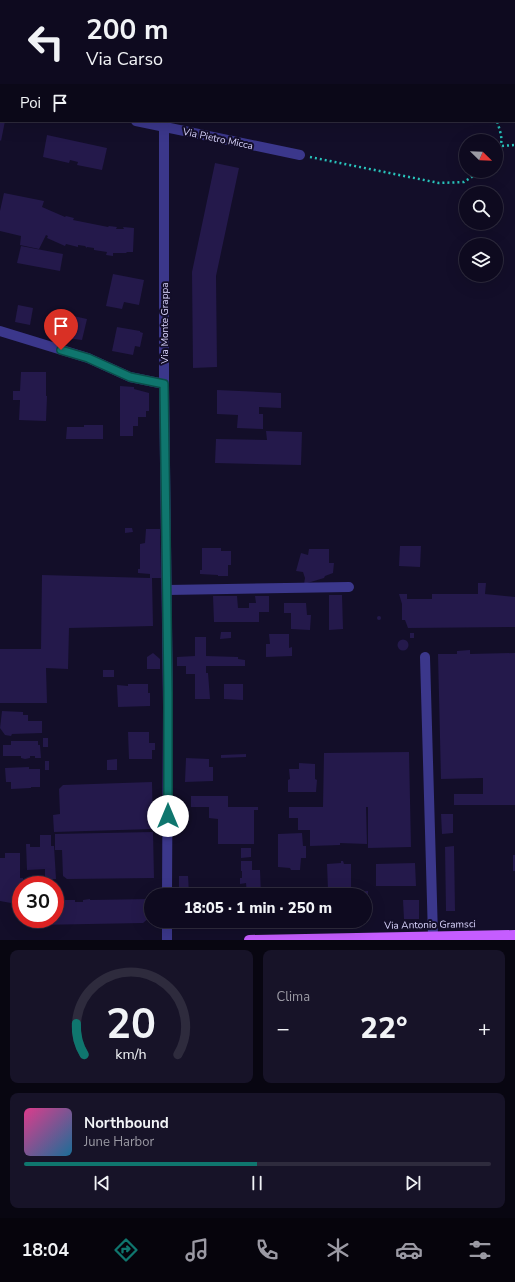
<!DOCTYPE html>
<html lang="it">
<head>
<meta charset="utf-8">
<style>
  :root { --surface:#0e0a1f; --page:#171328; --text:#f1f3f6; --muted:#9b9aa4; --line:#2e2b3d; --accent:#0f766e }
  body { margin:0; font-family:"Nunito Sans",sans-serif; background:var(--page); color:var(--text); height:100vh; display:flex; flex-direction:column; font-size:15px; white-space:nowrap }
  * { box-sizing:border-box; margin:0 }
  p { font-size:13px; color:var(--muted) }
  .icon { flex:none; width:22px; height:22px; fill:none; stroke:currentColor; stroke-width:2; stroke-linecap:round; stroke-linejoin:round }
  .map { position:relative; height:940px; overflow:hidden }
  .drawer { display:flex; flex-direction:column; gap:10px; padding:10px; background:#080611; flex:1 }
  .drawer>* { flex:none }
  .top-card { position:absolute; left:0px; top:0px; width:515px; height:122px; box-shadow:0 4px 16px #0002,0 0 0 1px var(--line); background:#0e0a1f; color:var(--text); overflow:hidden }
  .needle { width:26px; rotate:113deg }
  .fabs { position:absolute; left:459px; top:134px; display:grid; gap:8px }
  .fabs a { display:grid; place-items:center; width:44px; height:44px; border-radius:50%; background:var(--surface); box-shadow:0 4px 16px #0002,0 0 0 1px var(--line); font-size:20px }
  .speed { position:absolute; left:12px; top:876px; display:flex; gap:8px; font-size:20px; font-weight:700; text-align:center }
  .speed>* { display:grid; place-content:center; width:52px; height:52px; border-radius:50%; background:var(--surface); box-shadow:0 4px 16px #0002,0 0 0 1px var(--line); line-height:1 }
  .speed .limit { border:6px solid #d22; background:#fff; color:#111 }
  .pin { position:absolute; display:grid; place-items:center; width:34px; height:34px; color:#fff; margin:-41px -17px; border-radius:50% 50% 50% 0; rotate:-45deg; box-shadow:0 0 4px #0007 }
  .pin .icon { rotate:45deg }
  .me { position:absolute; width:44px; margin:-22px; rotate:0deg; stroke-linejoin:round; filter:drop-shadow(0 0 3px #0008) }
  .turn { display:flex; align-items:center; gap:14px; height:84px; padding:0 20px; font-size:18px }
  .turn .icon { width:52px; height:52px; stroke-width:2.5 }
  .turn b { display:block; font-size:28px; line-height:34px }
  .then { display:flex; align-items:center; height:38px; padding:0 20px; background:#0003; gap:8px; font-size:15px }
  .big { font-size:30px; font-weight:800; line-height:1.1 }
  .drawer .widget { flex:1; display:flex; flex-direction:column; justify-content:center; gap:6px; min-width:0; padding:0 14px; border-radius:8px; background:var(--page) }
  .drawer .dial { align-items:center; gap:0 }
  .dial svg { height:104px; overflow:visible; fill:none; stroke:var(--line); stroke-width:7; stroke-linecap:round; text-anchor:middle }
  .dial text { fill:var(--text); stroke:none }
  .song { display:flex; align-items:center; gap:12px }
  .cover { width:48px; height:48px; border-radius:6px; background:linear-gradient(135deg,hsl(330 70% 55%),hsl(200 70% 35%)) }
  .played { height:4px; border-radius:2px; background:linear-gradient(90deg,var(--accent) 50%,var(--line) 50%) }
  .keys { display:flex; justify-content:space-around; direction:ltr }
  .heat { display:flex; justify-content:space-between; align-items:center; font-size:22px; direction:ltr }
  .drawer .tiles { flex:1; display:grid; gap:10px; grid-template-columns:1fr 1fr }
  .widget:last-child { grid-column:span 2 }
  .trip { position:absolute; left:144px; top:888px; width:228px; height:40px; border-radius:20px; background:var(--surface); box-shadow:0 4px 16px #0002,0 0 0 1px var(--line); font-weight:800; line-height:40px; text-align:center }
  .tabs { display:flex; height:64px; justify-content:space-around; align-items:center; background:#06040c; color:var(--muted) }
  .tabs .icon { width:28px; height:28px }
  .tabs .selected { color:var(--accent) }
  .tabs b { font-size:18px; color:var(--text) }
  .map>svg:first-child { display:block }
  .green { fill:#133 }
  .building { fill:#24194b }
  .lines { fill:none; stroke-linecap:round; stroke-linejoin:round }
  .path { stroke:#28c2ba; stroke-width:2.5; stroke-dasharray:2 3; stroke-linecap:butt }
  .minor { stroke:#3b378b; stroke-width:10 }
  .major { stroke:#c55dff; stroke-width:10 }
  .route-casing { stroke:#0a4d48; stroke-width:10 }
  .route { stroke:#0f766e; stroke-width:7 }
  .labels { text-anchor:middle; stroke-width:4; stroke-linejoin:round; paint-order:stroke }
  .street-label { font-size:10px; fill:#dbd6ff; stroke:#130e29 }
</style>
</head>
<body>
<div class="map">
<svg width="515" height="940" viewBox="0 0 515 940">
  <rect width="100%" height="100%" fill="#130e29"/>
  <path class="green" d="M 243,0 L 417,0 L 416,1 L 244,1 Z"/>
  <g class="building">
    <path d="M 0,121 L 5,121 L 1,141 L 0,140 Z"/>
    <path d="M 47,135 L 107,148 L 102,170 L 77,165 L 78,162 L 70,160 L 69,163 L 43,157 Z"/>
    <path d="M 215,163 L 239,168 L 216,276 L 217,367 L 193,368 L 192,272 Z"/>
    <path d="M 4,193 L 44,201 L 42,207 L 65,217 L 66,216 L 74,218 L 73,220 L 108,227 L 109,226 L 117,227 L 116,229 L 124,229 L 123,227 L 134,228 L 133,252 L 127,252 L 126,253 L 113,253 L 113,256 L 106,255 L 107,252 L 94,250 L 94,248 L 87,247 L 87,248 L 85,246 L 78,245 L 78,247 L 66,244 L 65,246 L 47,238 L 48,236 L 46,235 L 39,249 L 20,245 L 21,236 L 0,231 L 0,211 Z"/>
    <path d="M 21,246 L 63,254 L 60,271 L 17,263 Z"/>
    <path d="M 113,274 L 144,280 L 139,305 L 124,302 L 122,309 L 106,306 Z"/>
    <path d="M 18,305 L 33,308 L 30,325 L 15,322 Z"/>
    <path d="M 55,312 L 87,319 L 82,340 L 67,338 L 68,335 L 62,334 L 62,336 L 50,334 Z"/>
    <path d="M 117,327 L 140,331 L 140,332 L 143,333 L 140,347 L 135,346 L 133,355 L 112,351 Z"/>
    <path d="M 21,372 L 46,372 L 46,396 L 47,396 L 46,421 L 19,420 L 20,400 L 13,400 L 13,391 L 20,391 Z"/>
    <path d="M 120,386 L 134,387 L 134,389 L 149,393 L 149,411 L 146,411 L 146,417 L 138,417 L 138,426 L 133,426 L 133,436 L 120,436 Z"/>
    <path d="M 217,390 L 281,393 L 281,408 L 259,407 L 259,414 L 263,414 L 263,429 L 237,428 L 238,415 L 217,414 Z"/>
    <path d="M 84,425 L 103,425 L 103,439 L 66,439 L 67,427 L 84,427 Z"/>
    <path d="M 266,431 L 302,432 L 301,465 L 215,463 L 216,439 L 267,440 Z"/>
    <path d="M 125,528 L 132,528 L 133,532 L 125,533 Z"/>
    <path d="M 146,529 L 160,529 L 161,578 L 152,578 L 153,626 L 69,628 L 68,669 L 46,668 L 47,703 L 0,703 L 0,649 L 41,649 L 42,575 L 150,578 L 150,574 L 138,573 L 138,569 L 140,569 L 140,544 L 145,543 Z"/>
    <path d="M 400,546 L 421,546 L 420,567 L 399,566 Z"/>
    <path d="M 202,548 L 221,548 L 221,551 L 231,551 L 231,565 L 228,565 L 228,576 L 218,576 L 218,575 L 200,574 L 200,570 L 202,570 Z"/>
    <path d="M 309,549 L 329,549 L 329,563 L 334,563 L 333,573 L 325,576 L 324,578 L 304,584 L 305,578 L 303,572 L 296,571 L 301,553 L 308,555 Z"/>
    <path d="M 478,583 L 486,583 L 485,594 L 515,597 L 515,627 L 408,628 L 405,620 L 402,620 L 402,604 L 399,594 L 407,594 L 407,599 L 432,599 L 432,594 L 478,594 Z"/>
    <path d="M 329,595 L 342,595 L 343,629 L 329,630 Z"/>
    <path d="M 213,596 L 237,596 L 238,608 L 249,608 L 249,603 L 256,603 L 255,596 L 269,596 L 269,612 L 259,612 L 259,622 L 214,622 Z"/>
    <path d="M 284,603 L 306,603 L 307,615 L 311,615 L 310,630 L 291,629 L 291,613 L 284,613 Z"/>
    <circle cx="379" cy="618" r="2"/>
    <path d="M 221,632 L 231,632 L 231,638 L 220,639 Z"/>
    <rect x="410" y="633" width="4" height="5"/>
    <path d="M 269,634 L 289,634 L 289,648 L 292,647 L 292,656 L 266,657 L 266,644 L 270,644 Z"/>
    <path d="M 195,637 L 206,637 L 206,656 L 238,657 L 238,659 L 245,660 L 245,666 L 206,666 L 206,673 L 208,673 L 210,699 L 195,699 L 195,674 L 186,674 L 186,666 L 177,666 L 177,657 L 195,656 Z"/>
    <circle cx="403" cy="645" r="5.5"/>
    <path d="M 470,650 L 470,654 L 515,653 L 515,805 L 454,805 L 454,794 L 483,794 L 483,778 L 441,779 L 438,654 L 457,654 L 457,651 Z"/>
    <path d="M 153,653 L 160,659 L 160,669 L 147,669 L 147,657 Z"/>
    <rect x="103" y="670" width="11" height="7"/>
    <path d="M 128,684 L 148,684 L 148,693 L 150,693 L 150,706 L 118,707 L 117,685 L 128,686 Z"/>
    <path d="M 224,684 L 243,684 L 243,700 L 224,699 Z"/>
    <path d="M 2,711 L 23,712 L 23,715 L 28,715 L 28,721 L 42,721 L 42,733 L 12,734 L 11,736 L 5,735 L 0,728 Z"/>
    <path d="M 128,732 L 149,732 L 149,743 L 155,743 L 155,750 L 152,750 L 152,759 L 129,759 Z"/>
    <rect x="43" y="738" width="5" height="9"/>
    <path d="M 11,741 L 38,741 L 38,745 L 40,745 L 41,758 L 35,758 L 35,756 L 30,756 L 30,758 L 25,759 L 21,758 L 21,756 L 3,756 L 3,745 L 11,745 Z"/>
    <path d="M 409,752 L 411,847 L 368,848 L 368,807 L 366,807 L 367,844 L 340,843 L 340,845 L 310,846 L 310,830 L 298,830 L 298,818 L 289,818 L 289,807 L 323,807 L 324,753 Z"/>
    <path d="M 246,754 L 246,757 L 221,758 L 221,755 Z"/>
    <path d="M 186,758 L 209,759 L 209,767 L 213,767 L 213,781 L 185,782 Z"/>
    <path d="M 117,759 L 117,770 L 107,770 L 107,760 Z"/>
    <rect x="45" y="761" width="4" height="9"/>
    <path d="M 299,763 L 315,764 L 315,779 L 317,780 L 316,792 L 288,792 L 288,780 L 290,779 L 289,769 L 299,769 Z"/>
    <path d="M 29,767 L 29,769 L 40,769 L 40,787 L 31,787 L 31,788 L 11,789 L 11,782 L 6,782 L 5,768 Z"/>
    <path d="M 152,782 L 153,829 L 54,832 L 53,815 L 60,814 L 59,789 L 63,785 Z"/>
    <path d="M 191,796 L 228,796 L 228,807 L 258,807 L 258,810 L 254,810 L 254,844 L 218,844 L 218,819 L 209,818 L 209,807 L 191,807 Z"/>
    <path d="M 441,814 L 453,814 L 453,833 L 442,834 Z"/>
    <path d="M 153,832 L 154,878 L 67,879 L 63,876 L 62,850 L 55,850 L 55,834 Z"/>
    <path d="M 302,833 L 303,846 L 306,846 L 306,858 L 301,858 L 300,870 L 291,870 L 290,868 L 278,867 L 278,834 Z"/>
    <path d="M 40,835 L 51,835 L 51,846 L 54,846 L 56,879 L 45,880 L 45,869 L 27,870 L 26,844 L 30,844 L 30,847 L 40,847 Z"/>
    <path d="M 454,846 L 455,911 L 446,911 L 445,847 Z"/>
    <path d="M 241,848 L 251,848 L 251,857 L 241,858 Z"/>
    <path d="M 5,853 L 20,853 L 20,878 L 23,878 L 23,885 L 21,885 L 21,895 L 16,895 L 17,902 L 11,901 L 11,903 L 0,901 L 0,858 L 5,858 Z"/>
    <rect x="513" y="855" width="2" height="16"/>
    <path d="M 241,861 L 252,861 L 252,870 L 260,870 L 261,895 L 247,895 L 246,883 L 240,884 L 240,878 L 242,878 L 242,871 L 241,871 Z"/>
    <path d="M 341,861 L 343,861 L 344,864 L 351,864 L 351,892 L 368,891 L 368,922 L 365,922 L 365,895 L 318,895 L 317,890 L 328,890 L 327,864 L 341,863 Z"/>
    <path d="M 415,863 L 416,886 L 376,886 L 376,864 Z"/>
    <path d="M 179,876 L 188,876 L 189,893 L 179,893 Z"/>
    <path d="M 90,899 L 90,900 L 151,899 L 151,916 L 143,923 L 36,925 L 36,919 L 55,919 L 55,905 L 57,905 L 59,900 L 75,900 L 75,902 L 83,902 L 83,900 Z"/>
    <path d="M 403,900 L 419,900 L 419,919 L 404,919 Z"/>
    <path d="M 235,921 L 261,921 L 261,928 L 247,928 L 247,923 L 235,923 Z"/>
    <path d="M 317,921 L 343,921 L 343,922 L 317,923 Z"/>
  </g>
  <g class="lines">
    <g class="path">
      <path d="M 502,146 L 515,145"/>
      <path d="M 310,157 L 439,183 L 464,182 L 481,171"/>
      <path d="M 496,157 C 504,142 502,137 497,121"/>
    </g>
    <g class="minor">
      <path d="M 0,90 L 1,91"/>
      <path d="M 136,121 L 300,155"/>
      <path d="M 164,127 L 164,384 L 168,706 L 167,895"/>
      <path d="M 0,331 L 88,358 L 130,377 L 164,384"/>
      <path d="M 167,590 L 349,587"/>
      <path d="M 425,657 L 433,936"/>
      <path d="M 167,940 L 167,921"/>
    </g>
    <path class="major" d="M 249,940 L 515,935"/>
  </g>
  <g class="lines">
    <g class="route-casing">
      <path id="route" d="M 61,350 L 88,358 L 130,377 L 164,384 L 168,692 L 168,816"/>
    </g>
    <use href="#route" class="route"/>
  </g>
  <g class="labels">
    <g class="street-label">
      <text transform="translate(218 138) rotate(12)" y="4">Via Pietro Micca</text>
      <text transform="translate(164 323) rotate(-90)" y="4">Via Monte Grappa</text>
      <text transform="translate(430 924) rotate(-1)" y="4">Via Antonio Gramsci</text>
    </g>
  </g>
</svg>
<div class="fabs">
<a><svg class="needle" viewBox="-14 -14 28 28"><path d="M0-13l5 13h-10z" fill="#e53935"/><path d="M0 13l5-13h-10z" fill="#9b9aa4"/></svg></a>
<a><svg class="icon" aria-label="search" viewBox="0 0 24 24"><circle cx="10" cy="10" r="6"/><path d="M15 15l6 6"/></svg></a>
<a><svg class="icon" aria-label="layers" viewBox="0 0 24 24"><path d="M12 4l9 5-9 5-9-5zM3 14l9 5 9-5"/></svg></a>
</div>
<div class="speed"><div class="limit">30</div></div>
<div class="pin" style="left:61px;top:350px;background:#d93025"><svg class="icon" aria-label="arrive" viewBox="0 0 24 24"><path d="M6 21V4h12l-3 4 3 4H6"/></svg></div>
<svg class="me" style="left:168px;top:816px" viewBox="-20 -20 40 40"><circle r="19" fill="#fff"/><path d="M0-13L10 11 0 6-10 11z" fill="#0f766e"/></svg>
<div class="trip">18:05 · 1 min · 250 m</div>
<div class="top-card">
<div class="turn"><svg class="icon" aria-label="left" viewBox="0 0 24 24"><path d="M17 20v-9H6M10 6l-5 5 5 5"/></svg><div><b>200 m</b>Via Carso</div></div>
<div class="then">Poi<svg class="icon" aria-label="arrive" viewBox="0 0 24 24"><path d="M6 21V4h12l-3 4 3 4H6"/></svg></div>
</div>
</div>
<section class="drawer">
<div class="tiles">
<div class="widget dial"><svg viewBox="0 0 100 80">
<path d="M14 69A42 42 0 1 1 86 69"/>
<path d="M14 69A42 42 0 0 1 8 45" stroke="#0f766e"/>
<text x="50" y="56" font-size="32" font-weight="700">20</text>
<text x="50" y="72" font-size="11">km/h</text>
</svg></div>
<div class="widget"><p>Clima</p>
<div class="heat"><a>−</a><b class="big">22°</b><a>+</a></div>
</div>
<div class="widget">
<div class="song"><i class="cover"></i><div><b>Northbound</b><p>June Harbor</p></div></div>
<div class="played"></div>
<div class="keys"><svg class="icon" aria-label="previous" viewBox="0 0 24 24"><path d="M18 5L8 12l10 7zM5 5v14"/></svg><svg class="icon" aria-label="pause" viewBox="0 0 24 24"><path d="M8 5v14M16 5v14"/></svg><svg class="icon" aria-label="next" viewBox="0 0 24 24"><path d="M6 5l10 7-10 7zM19 5v14"/></svg></div>
</div>
</div>
</section>
<nav class="tabs">
<b>18:04</b>
<svg class="icon selected" aria-label="directions" viewBox="0 0 24 24"><path d="M12 3l9 9-9 9-9-9zM9 14v-3h6M13 9l2 2-2 2"/></svg>
<svg class="icon" aria-label="music" viewBox="0 0 24 24"><path d="M9 18V5l10-2v13"/><circle cx="6" cy="18" r="3"/><circle cx="16" cy="16" r="3"/></svg>
<svg class="icon" aria-label="phone" viewBox="0 0 24 24"><path d="M5 4h4l2 5-3 2q2 4 5 5l2-3 5 2v4C11 20 4 13 5 4z"/></svg>
<svg class="icon" aria-label="climate" viewBox="0 0 24 24"><path d="M12 3v18M4 7l16 10M4 17L20 7"/></svg>
<svg class="icon" aria-label="car" viewBox="0 0 24 24"><path d="M5 17H2v-5l4-1 3-4h7l3 4 3 1v5h-3M9 17h6M6 11h13"/><circle cx="7" cy="17" r="2"/><circle cx="17" cy="17" r="2"/></svg>
<svg class="icon" aria-label="filters" viewBox="0 0 24 24"><path d="M4 7h16M4 17h16"/><circle cx="9" cy="7" r="2"/><circle cx="15" cy="17" r="2"/></svg>
</nav>
</body>
</html>
